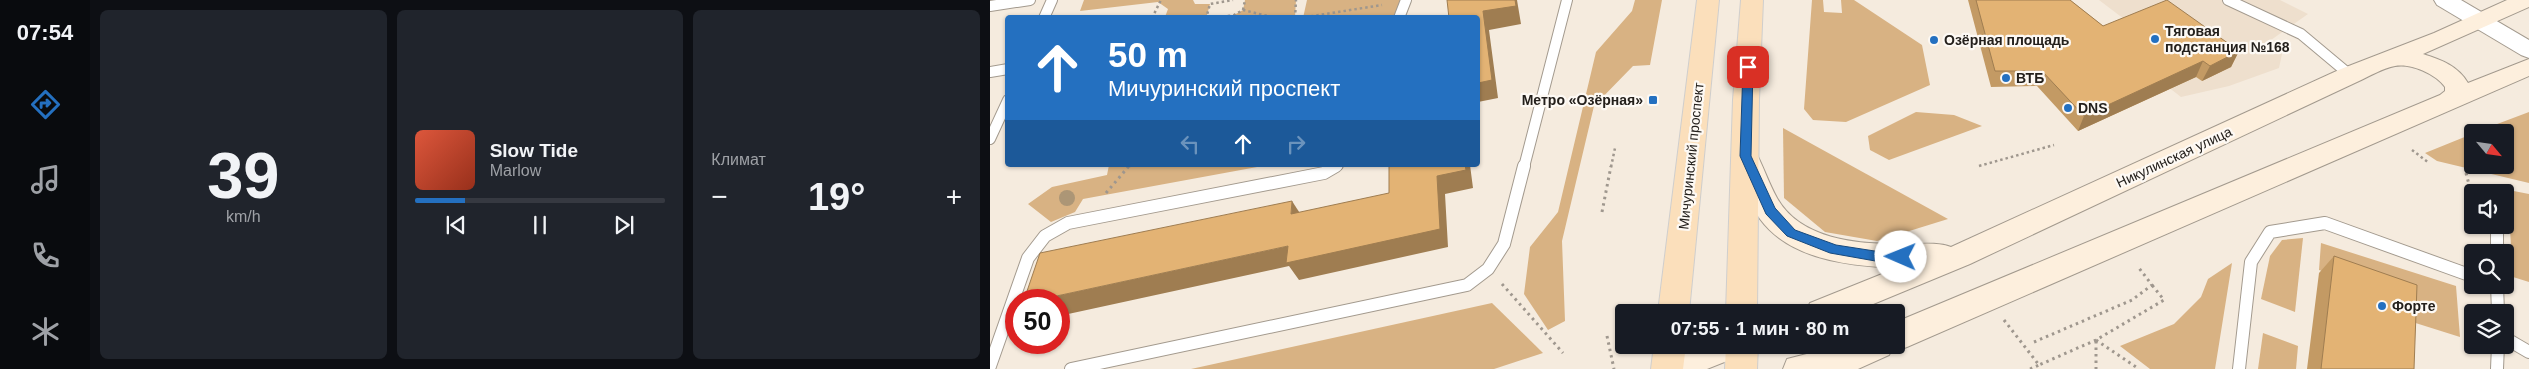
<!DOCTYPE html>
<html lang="ru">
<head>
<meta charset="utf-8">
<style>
  :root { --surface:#171b24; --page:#20242c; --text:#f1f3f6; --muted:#9ea1a6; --line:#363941; --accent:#2470c0 }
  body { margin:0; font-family:Helvetica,sans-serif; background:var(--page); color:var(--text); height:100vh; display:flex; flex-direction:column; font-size:19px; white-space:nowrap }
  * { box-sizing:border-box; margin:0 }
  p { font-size:16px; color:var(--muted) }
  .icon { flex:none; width:28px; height:28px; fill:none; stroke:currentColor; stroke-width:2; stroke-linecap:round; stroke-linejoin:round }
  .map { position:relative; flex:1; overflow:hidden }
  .details { display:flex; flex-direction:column; gap:10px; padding:10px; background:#0d0f14; width:900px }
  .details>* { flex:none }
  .guide { position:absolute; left:15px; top:15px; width:475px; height:152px; border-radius:5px; box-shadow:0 1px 4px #0004; background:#2470c0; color:#fff; overflow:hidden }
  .needle { width:32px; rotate:119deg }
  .controls { position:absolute; left:1474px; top:124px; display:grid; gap:10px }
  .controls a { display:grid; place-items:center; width:50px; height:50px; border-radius:5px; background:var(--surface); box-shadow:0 1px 4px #0004; font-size:25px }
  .speed { position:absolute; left:15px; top:289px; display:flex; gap:10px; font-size:25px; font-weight:700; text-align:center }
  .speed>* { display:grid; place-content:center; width:65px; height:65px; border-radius:50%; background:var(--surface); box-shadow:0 1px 4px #0004; line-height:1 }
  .speed .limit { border:8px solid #d22; background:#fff; color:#111 }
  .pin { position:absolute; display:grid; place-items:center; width:42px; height:42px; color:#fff; margin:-21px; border-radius:10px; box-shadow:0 2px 8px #0006 }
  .me { position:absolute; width:55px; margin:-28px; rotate:271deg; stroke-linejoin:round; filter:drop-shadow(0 0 4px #0008) }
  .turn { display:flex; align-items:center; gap:18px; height:105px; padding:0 20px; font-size:22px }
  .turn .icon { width:65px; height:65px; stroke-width:2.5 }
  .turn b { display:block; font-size:35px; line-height:42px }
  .lanes { display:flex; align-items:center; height:48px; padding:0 20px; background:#0003; justify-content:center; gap:25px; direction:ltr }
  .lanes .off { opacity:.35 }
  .big { font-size:38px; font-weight:600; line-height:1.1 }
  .details .card { flex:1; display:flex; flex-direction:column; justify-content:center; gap:8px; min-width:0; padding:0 18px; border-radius:8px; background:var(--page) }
  .details .dial { align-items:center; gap:0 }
  .dial b { font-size:65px; line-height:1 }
  .song { display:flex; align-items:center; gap:15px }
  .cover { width:60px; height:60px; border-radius:8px; background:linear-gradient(135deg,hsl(10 70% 55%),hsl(10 70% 35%)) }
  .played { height:5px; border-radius:2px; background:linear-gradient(90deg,var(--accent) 20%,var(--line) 20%) }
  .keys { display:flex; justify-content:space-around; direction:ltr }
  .heat { display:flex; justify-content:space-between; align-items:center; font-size:28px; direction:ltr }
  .details .tiles { flex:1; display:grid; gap:10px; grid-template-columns:repeat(3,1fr) }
  .trip { position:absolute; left:625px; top:304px; width:290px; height:50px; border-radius:5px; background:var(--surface); box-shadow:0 1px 4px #0004; font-weight:600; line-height:50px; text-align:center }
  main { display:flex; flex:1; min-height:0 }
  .dock { display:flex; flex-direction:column; width:90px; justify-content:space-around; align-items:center; background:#090b0e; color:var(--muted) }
  .dock .icon { width:35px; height:35px }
  .dock .on { color:var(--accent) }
  .dock b { font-size:22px; color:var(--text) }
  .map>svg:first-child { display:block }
  .built { fill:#eedfcd }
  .green { fill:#d8b283 }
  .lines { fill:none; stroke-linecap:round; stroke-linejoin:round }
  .service-far1-casing { stroke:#a39a8e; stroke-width:12 }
  .service-casing { stroke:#a39a8e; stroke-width:14 }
  .tertiary-casing { stroke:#a39a8e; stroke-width:2 }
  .secondary-casing { stroke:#a39a8e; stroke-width:2 }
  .primary-casing { stroke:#cfcecd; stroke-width:2 }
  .path-far1 { stroke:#9f978e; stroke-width:2.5; stroke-dasharray:2.5 3; stroke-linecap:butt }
  .path { stroke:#9f978e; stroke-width:3; stroke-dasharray:2.5 4; stroke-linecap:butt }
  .service-far1 { stroke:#fff; stroke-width:10 }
  .service { stroke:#fff; stroke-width:12 }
  .tertiary { fill:#fff; fill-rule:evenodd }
  .secondary { fill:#fdefdd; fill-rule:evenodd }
  .primary { fill:#fbdfbb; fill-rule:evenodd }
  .tree { fill:#ac9676 }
  .wall { fill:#c39a64 }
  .shaded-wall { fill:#9f7d51 }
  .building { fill:#e3b374; stroke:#9f7d51 }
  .route { fill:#2470c0; stroke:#17497d }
  .poi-dot { fill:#2470c0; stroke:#fdf9f4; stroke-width:2 }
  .labels { text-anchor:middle; stroke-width:4.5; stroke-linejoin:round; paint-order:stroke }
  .poi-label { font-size:14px; font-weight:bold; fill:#24201c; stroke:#fdf9f4; text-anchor:start }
  .street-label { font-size:14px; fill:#24201c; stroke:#fdf9f4 }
</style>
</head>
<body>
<main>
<nav class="dock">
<b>07:54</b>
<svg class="icon on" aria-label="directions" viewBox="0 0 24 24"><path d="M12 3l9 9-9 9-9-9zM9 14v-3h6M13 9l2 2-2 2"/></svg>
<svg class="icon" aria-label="music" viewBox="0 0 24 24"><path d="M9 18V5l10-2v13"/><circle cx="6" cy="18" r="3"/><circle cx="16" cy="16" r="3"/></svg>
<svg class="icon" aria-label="phone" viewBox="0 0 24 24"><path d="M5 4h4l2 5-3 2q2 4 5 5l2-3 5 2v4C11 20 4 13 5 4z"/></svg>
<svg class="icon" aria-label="climate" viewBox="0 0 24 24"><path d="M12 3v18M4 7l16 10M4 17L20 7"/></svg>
</nav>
<section class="details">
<div class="tiles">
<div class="card dial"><b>39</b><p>km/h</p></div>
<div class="card">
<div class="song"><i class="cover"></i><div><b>Slow Tide</b><p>Marlow</p></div></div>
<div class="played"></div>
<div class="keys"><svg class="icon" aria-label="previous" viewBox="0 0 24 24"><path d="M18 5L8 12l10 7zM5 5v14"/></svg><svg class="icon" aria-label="pause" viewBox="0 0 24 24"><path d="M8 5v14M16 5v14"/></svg><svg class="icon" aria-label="next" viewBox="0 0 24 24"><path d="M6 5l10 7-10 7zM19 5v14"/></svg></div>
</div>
<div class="card"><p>Климат</p>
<div class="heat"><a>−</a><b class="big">19°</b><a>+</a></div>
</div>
</div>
</section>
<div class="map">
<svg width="1539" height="369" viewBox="0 0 1539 369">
  <rect width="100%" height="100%" fill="#f5ebde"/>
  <path class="built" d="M 1109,0 L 1290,0 L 1318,14 L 1281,40 L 1292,54 L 1289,68 L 1239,86 L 1191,97 L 1106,31 L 1134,19 Z"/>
  <g class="green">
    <path d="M 94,0 L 203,0 L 205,4 L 220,4 L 217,15 L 220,17 L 175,17 L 178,9 L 168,2 L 90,11 Z"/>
    <path d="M 255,0 L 306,0 L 305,17 L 227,17 L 244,15 L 253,10 Z"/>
    <path d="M 317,0 L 416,0 L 409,17 L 377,17 L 377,16 L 313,18 Z"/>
    <path d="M 645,0 L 672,0 L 660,65 L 643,66 L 604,106 L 572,241 L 575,321 L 558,330 L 534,294 L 540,247 L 568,212 L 606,52 L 642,11 Z"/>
    <path d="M 822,0 L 833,0 L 834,12 L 852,13 L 851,0 L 864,0 L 932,45 L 940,85 L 856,122 L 823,120 L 814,109 Z"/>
    <path d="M 926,112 L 964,115 L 992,126 L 899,160 L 880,150 L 878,136 Z"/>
    <path d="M 1539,112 L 1539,183 L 1447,161 L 1435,153 L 1482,134 L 1482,165 L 1515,165 L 1515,132 L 1486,132 Z"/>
    <path d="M 793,128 L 958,219 L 887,241 L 835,232 L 794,198 Z"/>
    <path d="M 119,165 L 278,165 L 93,199 L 85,212 L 61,222 L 38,204 L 62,187 L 117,175 Z"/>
    <path d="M 1493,185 L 1539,194 L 1539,282 L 1523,277 L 1519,214 L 1515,209 L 1515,192 L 1500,192 Z"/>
    <path d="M 1313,238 L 1305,312 L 1271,299 L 1280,256 L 1292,240 Z"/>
    <path d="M 1331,243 L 1466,286 L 1470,337 L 1416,320 L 1415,297 L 1329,270 Z"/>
    <path d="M 1242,263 L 1225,369 L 1160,369 L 1130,346 L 1184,324 L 1211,297 L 1218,279 Z"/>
    <path d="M 502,303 L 553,353 L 504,369 L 201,369 Z"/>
    <path d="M 1273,333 L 1308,346 L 1306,369 L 1268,369 Z"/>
  </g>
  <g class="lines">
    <g class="service-far1-casing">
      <g id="service-far1">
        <path d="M 1238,0 L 1311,34 L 1360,75"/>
        <path d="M 0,6 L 40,0"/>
        <path d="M 54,18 L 62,0"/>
        <path d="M 409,18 L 416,0"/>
        <path d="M 0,72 L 18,69"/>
        <path d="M 0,139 L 18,100"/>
        <path d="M 344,167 L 348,165"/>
        <path d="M 534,167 L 577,0"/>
      </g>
    </g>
    <g class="service-casing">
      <g id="service">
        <path d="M 1507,225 L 1507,252"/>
        <path d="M 1507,285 L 1508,312"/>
        <path d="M 1515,338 L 1539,352"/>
        <path d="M 0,366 L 38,258 L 55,236 L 78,223 L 334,173 L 346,166"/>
        <path d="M 81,369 L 477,285 L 498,269 L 514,244 L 534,166"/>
        <path d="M 1249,369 L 1261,262 L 1280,232 L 1335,223 L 1482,276"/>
        <path d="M 1507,369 L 1508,345"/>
      </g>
    </g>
    <g class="tertiary-casing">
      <path id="tertiary" d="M 1444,0 L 1471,0 L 1539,40 L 1539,58 L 1531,55 L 1447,5 Z"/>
    </g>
    <g class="secondary-casing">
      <g id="secondary">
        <path d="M 1517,0 L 1539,0 L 1539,7 L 1433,54 C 1452,60 1468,66 1478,83 L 1539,59 L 1539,76 L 917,347 L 906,351 L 902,349 L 899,355 L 868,369 L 793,369 L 797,359 L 852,345 L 906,345 L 906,322 L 1450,95 L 1455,91 L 1455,87 C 1446,74 1421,63 1405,66 C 1393,68 1380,76 1369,81 L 980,264 L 864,312 L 815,312 L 820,303 L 907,268 C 860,266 800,260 770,219 C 757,200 751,177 742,156 L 746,149 L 755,146 L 764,149 C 773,165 778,182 787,198 C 810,239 866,244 908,244 C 925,245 945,241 961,247 L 1351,69 L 1444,33 Z"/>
        <path d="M 704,345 L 757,345 L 752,355 L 717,369 L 664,369 L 668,359 Z"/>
      </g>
    </g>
    <g class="primary-casing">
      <g id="primary">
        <path d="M 707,0 L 729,0 L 699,312 L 668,312 Z"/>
        <path d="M 751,0 L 773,0 L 769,100 L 767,312 L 736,312 L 743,100 Z"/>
        <path d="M 664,345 L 696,345 L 693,369 L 661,369 Z"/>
        <path d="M 736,345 L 768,345 L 767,369 L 735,369 Z"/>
      </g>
    </g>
    <g class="path-far1">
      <path d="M 253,10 L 255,0"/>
      <path d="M 162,18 L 171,0"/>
      <path d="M 220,18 L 217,15 L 220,4 L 243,0"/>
      <path d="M 227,18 L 244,15 L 253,10 L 286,18"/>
      <path d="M 305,18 L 306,0"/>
      <path d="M 310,18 L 392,5"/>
      <path d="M 1422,150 L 1439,163"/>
      <path d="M 989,166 L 1064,145"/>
      <path d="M 139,167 L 140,165"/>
      <path d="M 621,167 L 625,148"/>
    </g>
    <g class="path">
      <path d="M 1476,173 L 1482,196"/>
      <path d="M 116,193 L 139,166"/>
      <path d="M 612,212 L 621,166"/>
      <path d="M 512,284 L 573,353"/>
      <path d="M 1014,320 L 1049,365 L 1106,340 L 1174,300 L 1162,285"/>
      <path d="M 617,336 L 624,369"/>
      <path d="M 1106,340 L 1149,369"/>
      <path d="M 1106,341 L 1106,369"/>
      <path d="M 1044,342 L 1142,300 L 1162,285 L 1149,268"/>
      <path d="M 1040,369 L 1049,365"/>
    </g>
    <use href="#service-far1" class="service-far1"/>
    <use href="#service" class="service"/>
    <use href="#tertiary" class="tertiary"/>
    <use href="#secondary" class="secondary"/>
    <use href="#primary" class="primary"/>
  </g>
  <circle class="tree" cx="77" cy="198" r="8"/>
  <g class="wall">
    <path d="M 978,0 L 1080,0 L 1113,26 L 1249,51 L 1241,67 L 1212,81 L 1206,77 L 1088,131 L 1047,86 L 1001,87 Z"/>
    <path d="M 1344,256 L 1424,369 L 1317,369 L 1329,273 Z"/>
  </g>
  <g class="shaded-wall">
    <path d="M 525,0 L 527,0 L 531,24 L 499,30 L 508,98 L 488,102 L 488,83 L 493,11 Z"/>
    <path d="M 1249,51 L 1241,67 L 1212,81 L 1220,66 Z"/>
    <path d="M 1213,61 L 1206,77 L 1088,131 L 1094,116 Z"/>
    <path d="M 475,165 L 480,165 L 483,188 L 455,194 L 458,247 L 309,280 L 299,266 L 69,316 L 69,300 L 48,300 L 298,246 L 447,176 Z"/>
    <path d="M 302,201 L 313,218 L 301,214 Z"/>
  </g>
  <g class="building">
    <path d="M 457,0 L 525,0 L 526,6 L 493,11 L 502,80 L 488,83 L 488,18 L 459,18 Z"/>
    <path d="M 986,0 L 1080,0 L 1113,26 L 1177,0 L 1249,51 L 1220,66 L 1213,61 L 1094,116 L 1052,71 L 1005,71 Z"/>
    <path d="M 399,165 L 475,165 L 476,170 L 447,176 L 450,229 L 296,263 L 298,246 L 48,300 L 34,300 L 50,253 L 302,201 L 301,214 L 399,193 Z"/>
    <path d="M 1344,256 L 1427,285 L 1424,369 L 1331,369 Z"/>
  </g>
  <path class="route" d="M 758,63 L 763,67 L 761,156 L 785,208 L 805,230 L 846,245 L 891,252 L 915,253 L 917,257 L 915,261 L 891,262 L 840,253 L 797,236 L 776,214 L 750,156 L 753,67 Z"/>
  <g class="poi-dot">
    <circle cx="1165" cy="39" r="5"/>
    <circle cx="944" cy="40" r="5"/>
    <circle cx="1016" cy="78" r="5"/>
    <rect x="658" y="95" width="10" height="10" rx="2.5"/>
    <circle cx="1078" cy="108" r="5"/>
    <circle cx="1392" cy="306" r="5"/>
  </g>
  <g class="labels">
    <g class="poi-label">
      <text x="1175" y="36">Тяговая<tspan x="1175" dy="16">подстанция №168</tspan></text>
      <text x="954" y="45">Озёрная площадь</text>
      <text x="1026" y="83">ВТБ</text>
      <text x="653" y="105" text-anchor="end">Метро «Озёрная»</text>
      <text x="1088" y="113">DNS</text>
      <text x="1402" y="311">Форте</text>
    </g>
    <g class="street-label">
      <text transform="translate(701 156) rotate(-84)" y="5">Мичуринский проспект</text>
      <text transform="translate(1184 157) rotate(-25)" y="5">Никулинская улица</text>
    </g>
  </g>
</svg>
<div class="controls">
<a><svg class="needle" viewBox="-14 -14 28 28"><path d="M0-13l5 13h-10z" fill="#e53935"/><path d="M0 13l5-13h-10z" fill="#9ea1a6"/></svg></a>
<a><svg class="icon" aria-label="sound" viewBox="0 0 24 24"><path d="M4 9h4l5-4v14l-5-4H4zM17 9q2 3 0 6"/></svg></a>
<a><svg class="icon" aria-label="search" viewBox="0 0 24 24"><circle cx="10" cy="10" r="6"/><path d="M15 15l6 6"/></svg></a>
<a><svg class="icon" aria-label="layers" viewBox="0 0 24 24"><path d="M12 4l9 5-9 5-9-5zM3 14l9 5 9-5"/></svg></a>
</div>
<div class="speed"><div class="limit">50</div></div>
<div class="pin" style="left:758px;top:67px;background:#d93025"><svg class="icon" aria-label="arrive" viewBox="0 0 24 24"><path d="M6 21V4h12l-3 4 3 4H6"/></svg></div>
<svg class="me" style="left:911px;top:257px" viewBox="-20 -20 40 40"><circle r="19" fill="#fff"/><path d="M0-13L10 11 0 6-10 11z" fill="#2470c0"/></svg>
<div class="trip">07:55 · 1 мин · 80 m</div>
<div class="guide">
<div class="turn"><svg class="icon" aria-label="ahead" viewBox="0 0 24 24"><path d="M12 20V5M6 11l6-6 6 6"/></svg><div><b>50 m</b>Мичуринский проспект</div></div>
<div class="lanes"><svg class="icon off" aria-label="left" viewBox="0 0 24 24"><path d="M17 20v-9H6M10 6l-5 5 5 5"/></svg><svg class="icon" aria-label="ahead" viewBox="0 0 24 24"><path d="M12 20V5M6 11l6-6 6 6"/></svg><svg class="icon off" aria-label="right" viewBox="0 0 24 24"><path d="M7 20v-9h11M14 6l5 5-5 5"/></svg></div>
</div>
</div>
</main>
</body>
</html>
